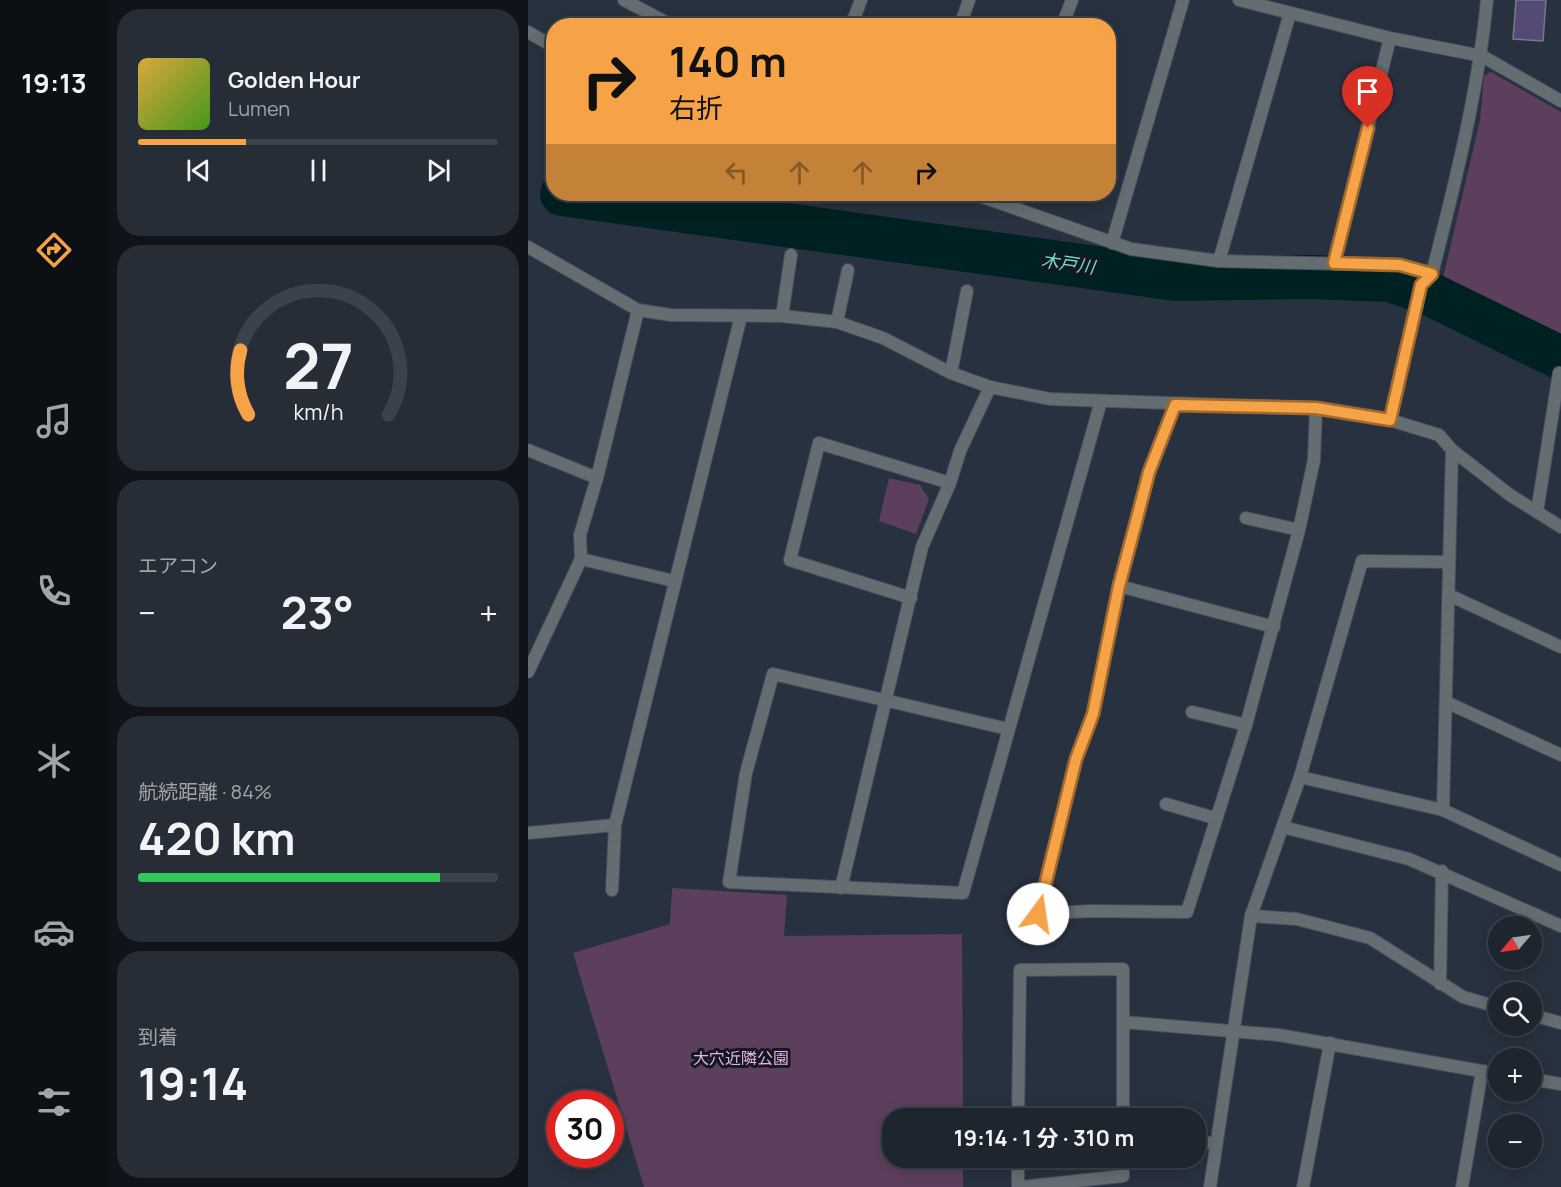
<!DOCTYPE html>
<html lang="ja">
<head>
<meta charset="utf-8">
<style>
  :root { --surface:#1e252f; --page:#262d37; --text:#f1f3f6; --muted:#a1a5aa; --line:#3c424b; --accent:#f6a247 }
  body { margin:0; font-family:Manrope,"Noto Sans JP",sans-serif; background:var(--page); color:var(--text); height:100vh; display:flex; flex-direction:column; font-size:22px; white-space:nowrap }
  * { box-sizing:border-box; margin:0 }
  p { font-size:20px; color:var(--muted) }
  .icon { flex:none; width:33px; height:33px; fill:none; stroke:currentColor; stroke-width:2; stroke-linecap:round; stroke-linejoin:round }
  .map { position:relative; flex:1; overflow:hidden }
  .side { display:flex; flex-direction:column; gap:9px; padding:9px; background:#10141a; width:420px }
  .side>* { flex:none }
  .top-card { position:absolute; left:18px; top:18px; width:570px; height:183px; border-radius:24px; box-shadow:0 3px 15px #0003,0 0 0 2px var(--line); background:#f6a247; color:#111; overflow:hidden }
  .needle { width:39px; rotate:241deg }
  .fabs { position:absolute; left:960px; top:916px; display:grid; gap:12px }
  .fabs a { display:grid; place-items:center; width:54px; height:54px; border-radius:50%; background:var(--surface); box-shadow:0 3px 15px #0003,0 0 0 2px var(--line); font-size:30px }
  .speed { position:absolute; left:18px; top:1090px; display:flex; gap:12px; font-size:30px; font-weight:700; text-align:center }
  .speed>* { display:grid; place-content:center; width:78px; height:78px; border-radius:50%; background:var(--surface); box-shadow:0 3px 15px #0003,0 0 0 2px var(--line); line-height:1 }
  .speed .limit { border:9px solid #d22; background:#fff; color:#111 }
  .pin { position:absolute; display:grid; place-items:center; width:51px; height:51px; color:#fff; margin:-62px -26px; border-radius:50% 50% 50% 0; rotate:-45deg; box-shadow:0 0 6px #0007 }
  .pin .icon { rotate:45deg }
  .me { position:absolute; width:66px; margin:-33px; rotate:14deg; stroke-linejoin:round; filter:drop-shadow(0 0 4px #0008) }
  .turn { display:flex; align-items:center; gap:21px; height:126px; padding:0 24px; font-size:27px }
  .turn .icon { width:78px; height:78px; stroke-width:2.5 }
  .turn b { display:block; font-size:42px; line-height:51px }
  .lanes { display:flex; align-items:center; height:57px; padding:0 24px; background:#0003; justify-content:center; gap:30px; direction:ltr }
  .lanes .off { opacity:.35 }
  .big { font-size:45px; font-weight:700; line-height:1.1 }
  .side .card { flex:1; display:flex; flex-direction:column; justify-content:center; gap:9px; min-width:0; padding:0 21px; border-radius:24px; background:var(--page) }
  .side .dial { align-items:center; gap:0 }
  .dial svg { height:156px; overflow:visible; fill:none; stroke:var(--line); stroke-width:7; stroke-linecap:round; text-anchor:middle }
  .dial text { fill:var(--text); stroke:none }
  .song { display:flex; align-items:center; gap:18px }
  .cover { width:72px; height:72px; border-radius:9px; background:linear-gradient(135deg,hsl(40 70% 55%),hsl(100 70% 35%)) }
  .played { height:6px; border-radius:3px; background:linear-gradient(90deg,var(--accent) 30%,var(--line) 30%) }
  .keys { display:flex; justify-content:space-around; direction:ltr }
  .heat { display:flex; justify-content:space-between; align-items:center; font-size:33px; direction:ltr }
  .charge { height:9px; border-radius:4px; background:linear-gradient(90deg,#34c759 84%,var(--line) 0) }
  .trip { position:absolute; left:354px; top:1108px; width:324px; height:60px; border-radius:24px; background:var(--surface); box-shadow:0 3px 15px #0003,0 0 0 2px var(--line); font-weight:700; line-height:60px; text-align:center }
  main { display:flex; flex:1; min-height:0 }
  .menu { display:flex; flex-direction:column; width:108px; justify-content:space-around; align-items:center; background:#0c0f13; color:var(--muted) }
  .menu .icon { width:42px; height:42px }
  .menu .current { color:var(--accent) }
  .menu b { font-size:27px; color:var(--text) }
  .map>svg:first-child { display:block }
  .green { fill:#5c3f5d }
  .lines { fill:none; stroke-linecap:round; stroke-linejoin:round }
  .river { stroke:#002121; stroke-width:44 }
  .building { fill:#534b75; stroke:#7a7789; stroke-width:1.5 }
  .street-casing { stroke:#474f5c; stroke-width:14 }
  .street { stroke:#646d71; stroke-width:12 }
  .route-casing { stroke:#a0692e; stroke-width:15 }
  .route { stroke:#f6a247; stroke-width:10 }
  .labels { text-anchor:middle; stroke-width:6; stroke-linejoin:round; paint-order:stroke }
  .park-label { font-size:16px; fill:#e7b1e9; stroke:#15191f }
  .water-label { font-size:18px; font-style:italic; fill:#73dcd9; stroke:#15191f }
</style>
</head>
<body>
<main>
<nav class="menu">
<b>19:13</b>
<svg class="icon current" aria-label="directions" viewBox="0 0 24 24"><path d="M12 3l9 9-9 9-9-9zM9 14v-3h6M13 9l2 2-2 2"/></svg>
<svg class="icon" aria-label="music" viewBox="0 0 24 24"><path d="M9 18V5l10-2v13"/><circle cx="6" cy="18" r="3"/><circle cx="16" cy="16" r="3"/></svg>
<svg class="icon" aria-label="phone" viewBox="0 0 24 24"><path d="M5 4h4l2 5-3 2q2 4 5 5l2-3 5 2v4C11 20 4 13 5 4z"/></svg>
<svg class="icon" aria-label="climate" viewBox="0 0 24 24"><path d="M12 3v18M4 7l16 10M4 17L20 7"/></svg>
<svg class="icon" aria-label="car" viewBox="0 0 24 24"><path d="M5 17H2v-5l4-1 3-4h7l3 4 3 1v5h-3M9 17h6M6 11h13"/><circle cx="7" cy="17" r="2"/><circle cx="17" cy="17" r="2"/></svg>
<svg class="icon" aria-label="filters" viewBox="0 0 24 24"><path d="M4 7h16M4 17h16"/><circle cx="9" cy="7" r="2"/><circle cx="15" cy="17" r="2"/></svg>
</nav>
<section class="side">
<div class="card">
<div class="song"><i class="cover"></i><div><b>Golden Hour</b><p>Lumen</p></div></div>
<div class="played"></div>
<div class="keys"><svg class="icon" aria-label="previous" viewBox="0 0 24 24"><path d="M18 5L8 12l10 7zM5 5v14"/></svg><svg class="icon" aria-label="pause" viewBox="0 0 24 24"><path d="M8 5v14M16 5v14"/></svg><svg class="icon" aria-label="next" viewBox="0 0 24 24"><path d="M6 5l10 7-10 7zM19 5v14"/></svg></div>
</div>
<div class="card dial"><svg viewBox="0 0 100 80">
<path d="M14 69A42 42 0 1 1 86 69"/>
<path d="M14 69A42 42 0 0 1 10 36" stroke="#f6a247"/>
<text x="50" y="56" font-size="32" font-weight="700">27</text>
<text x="50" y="72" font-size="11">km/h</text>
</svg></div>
<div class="card"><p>エアコン</p>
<div class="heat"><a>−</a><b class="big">23°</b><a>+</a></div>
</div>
<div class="card"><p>航続距離 · 84%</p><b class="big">420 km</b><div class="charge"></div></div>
<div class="card"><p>到着</p><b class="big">19:14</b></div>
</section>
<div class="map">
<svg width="1033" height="1187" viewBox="0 0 1033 1187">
  <rect width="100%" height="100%" fill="#28313f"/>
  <g class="green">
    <path d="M 963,72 L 1033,112 L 1033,350 L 912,291 L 952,120 L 956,76 Z"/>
    <path d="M 361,478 L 392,485 L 401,499 L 388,534 L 351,521 Z"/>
    <path d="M 144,888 L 259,895 L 256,936 L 434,934 L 435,1119 L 364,1119 L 364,1158 L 435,1158 L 435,1187 L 116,1187 L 45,953 L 142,924 Z"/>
  </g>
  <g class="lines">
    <path class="river" d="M 34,194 L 648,279 L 782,277 L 862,280 L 902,294 L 1033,358"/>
  </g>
  <path class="building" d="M 988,0 L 1018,0 L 1015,41 L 985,39 Z"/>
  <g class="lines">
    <g class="street-casing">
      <g id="street">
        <path d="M 96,0 L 145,26"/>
        <path d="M 711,0 L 862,38 L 954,56 L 1033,101"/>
        <path d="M 323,26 L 333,0"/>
        <path d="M 432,26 L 441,0"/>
        <path d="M 534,26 L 544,0"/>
        <path d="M 0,32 L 26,47"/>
        <path d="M 446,194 L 603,249 L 691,261 L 872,265 L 904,274"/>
        <path d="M 584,243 L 655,0"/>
        <path d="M 0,247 L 110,310 L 143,315 L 254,316 L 309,322 L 355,338 L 423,373 L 462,387 L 522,399 L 788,408 L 862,420 L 911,435 L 924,450 L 982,495 L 1033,527"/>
        <path d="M 691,261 L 762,13"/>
        <path d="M 806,263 L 862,38"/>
        <path d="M 254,316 L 263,255"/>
        <path d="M 309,322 L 320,270"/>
        <path d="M 423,373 L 439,291"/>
        <path d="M 647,405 L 621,472 L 591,586 L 565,714 L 548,759 L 510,914 L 561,911 L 659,912 L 718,725 L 771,530 L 786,460 L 788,408"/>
        <path d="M 862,420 L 893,285 L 904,274 C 927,183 950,93 959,0"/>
        <path d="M 0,450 L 69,478"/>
        <path d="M 1009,512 L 1031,373"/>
        <path d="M 718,518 L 771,530"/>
        <path d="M 53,559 L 146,581"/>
        <path d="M 591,586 L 746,627"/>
        <path d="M 921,595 L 1033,647"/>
        <path d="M 383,598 L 262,560 L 291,443 L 422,483"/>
        <path d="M 0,672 L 53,559 L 52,535 L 69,478 L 110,310"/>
        <path d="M 918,702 L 1033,755"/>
        <path d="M 664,712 L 718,725"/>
        <path d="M 480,729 L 245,674 L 218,773 L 201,882 L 435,893 L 573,401"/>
        <path d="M 772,777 L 915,810 L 1033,865"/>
        <path d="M 638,804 L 687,818"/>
        <path d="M 915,810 L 924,450"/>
        <path d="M 755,827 L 881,859 L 1033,926"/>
        <path d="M 0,833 L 87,825"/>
        <path d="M 313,888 L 394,547 L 422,483 L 432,451 L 462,387"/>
        <path d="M 84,890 L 87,825 L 213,316"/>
        <path d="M 723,916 L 769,919 L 842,938 L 935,997 L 970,1007"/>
        <path d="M 912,984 L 914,871"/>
        <path d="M 1004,1015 L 1033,1023"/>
        <path d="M 595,1022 L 751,1035 L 970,1074"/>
        <path d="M 1004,1079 L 1033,1084"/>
        <path d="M 490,1119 L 492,970 L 595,969 L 595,1119"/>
        <path d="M 668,1140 L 687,1144"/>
        <path d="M 490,1187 L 490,1158"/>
        <path d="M 493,1187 L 595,1176 L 595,1158"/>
        <path d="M 682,1187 L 723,916 L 772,777 L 834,561 L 921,562"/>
        <path d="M 775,1187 L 802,1043"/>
        <path d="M 934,1187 L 954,1071"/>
      </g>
    </g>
    <use href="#street" class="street"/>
  </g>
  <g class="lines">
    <g class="route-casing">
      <path id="route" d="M 510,914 L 548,759 L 565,714 L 591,586 L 609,518 L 621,472 L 647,405 L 788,408 L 862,420 L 893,285 L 904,274 L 872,265 L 806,263 L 840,128"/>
    </g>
    <use href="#route" class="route"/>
  </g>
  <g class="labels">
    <g class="park-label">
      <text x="213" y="1064">大穴近隣公園</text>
    </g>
    <g class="water-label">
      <text transform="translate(540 264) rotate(8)" y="6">木戸川</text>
    </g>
  </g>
</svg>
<div class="fabs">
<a><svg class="needle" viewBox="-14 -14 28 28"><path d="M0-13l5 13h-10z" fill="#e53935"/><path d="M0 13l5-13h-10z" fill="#a1a5aa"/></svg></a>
<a><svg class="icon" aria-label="search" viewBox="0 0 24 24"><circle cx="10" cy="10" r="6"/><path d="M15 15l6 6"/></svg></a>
<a>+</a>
<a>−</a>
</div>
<div class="speed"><div class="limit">30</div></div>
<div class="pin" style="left:840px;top:128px;background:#d93025"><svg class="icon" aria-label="arrive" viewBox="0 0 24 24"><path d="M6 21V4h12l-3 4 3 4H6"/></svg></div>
<svg class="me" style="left:510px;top:914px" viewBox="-20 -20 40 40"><circle r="19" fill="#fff"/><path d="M0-13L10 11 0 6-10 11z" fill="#f6a247"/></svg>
<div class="trip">19:14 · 1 分 · 310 m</div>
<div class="top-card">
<div class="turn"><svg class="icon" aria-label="right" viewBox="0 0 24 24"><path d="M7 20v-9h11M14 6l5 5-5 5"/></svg><div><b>140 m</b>右折</div></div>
<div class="lanes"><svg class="icon off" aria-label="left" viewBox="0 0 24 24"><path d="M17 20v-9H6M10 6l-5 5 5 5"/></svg><svg class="icon off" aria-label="ahead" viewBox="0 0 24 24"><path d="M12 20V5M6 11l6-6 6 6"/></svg><svg class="icon off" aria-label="ahead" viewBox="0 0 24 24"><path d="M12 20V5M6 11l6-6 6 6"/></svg><svg class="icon" aria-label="right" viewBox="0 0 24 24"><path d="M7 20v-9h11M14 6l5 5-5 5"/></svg></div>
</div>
</div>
</main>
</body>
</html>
